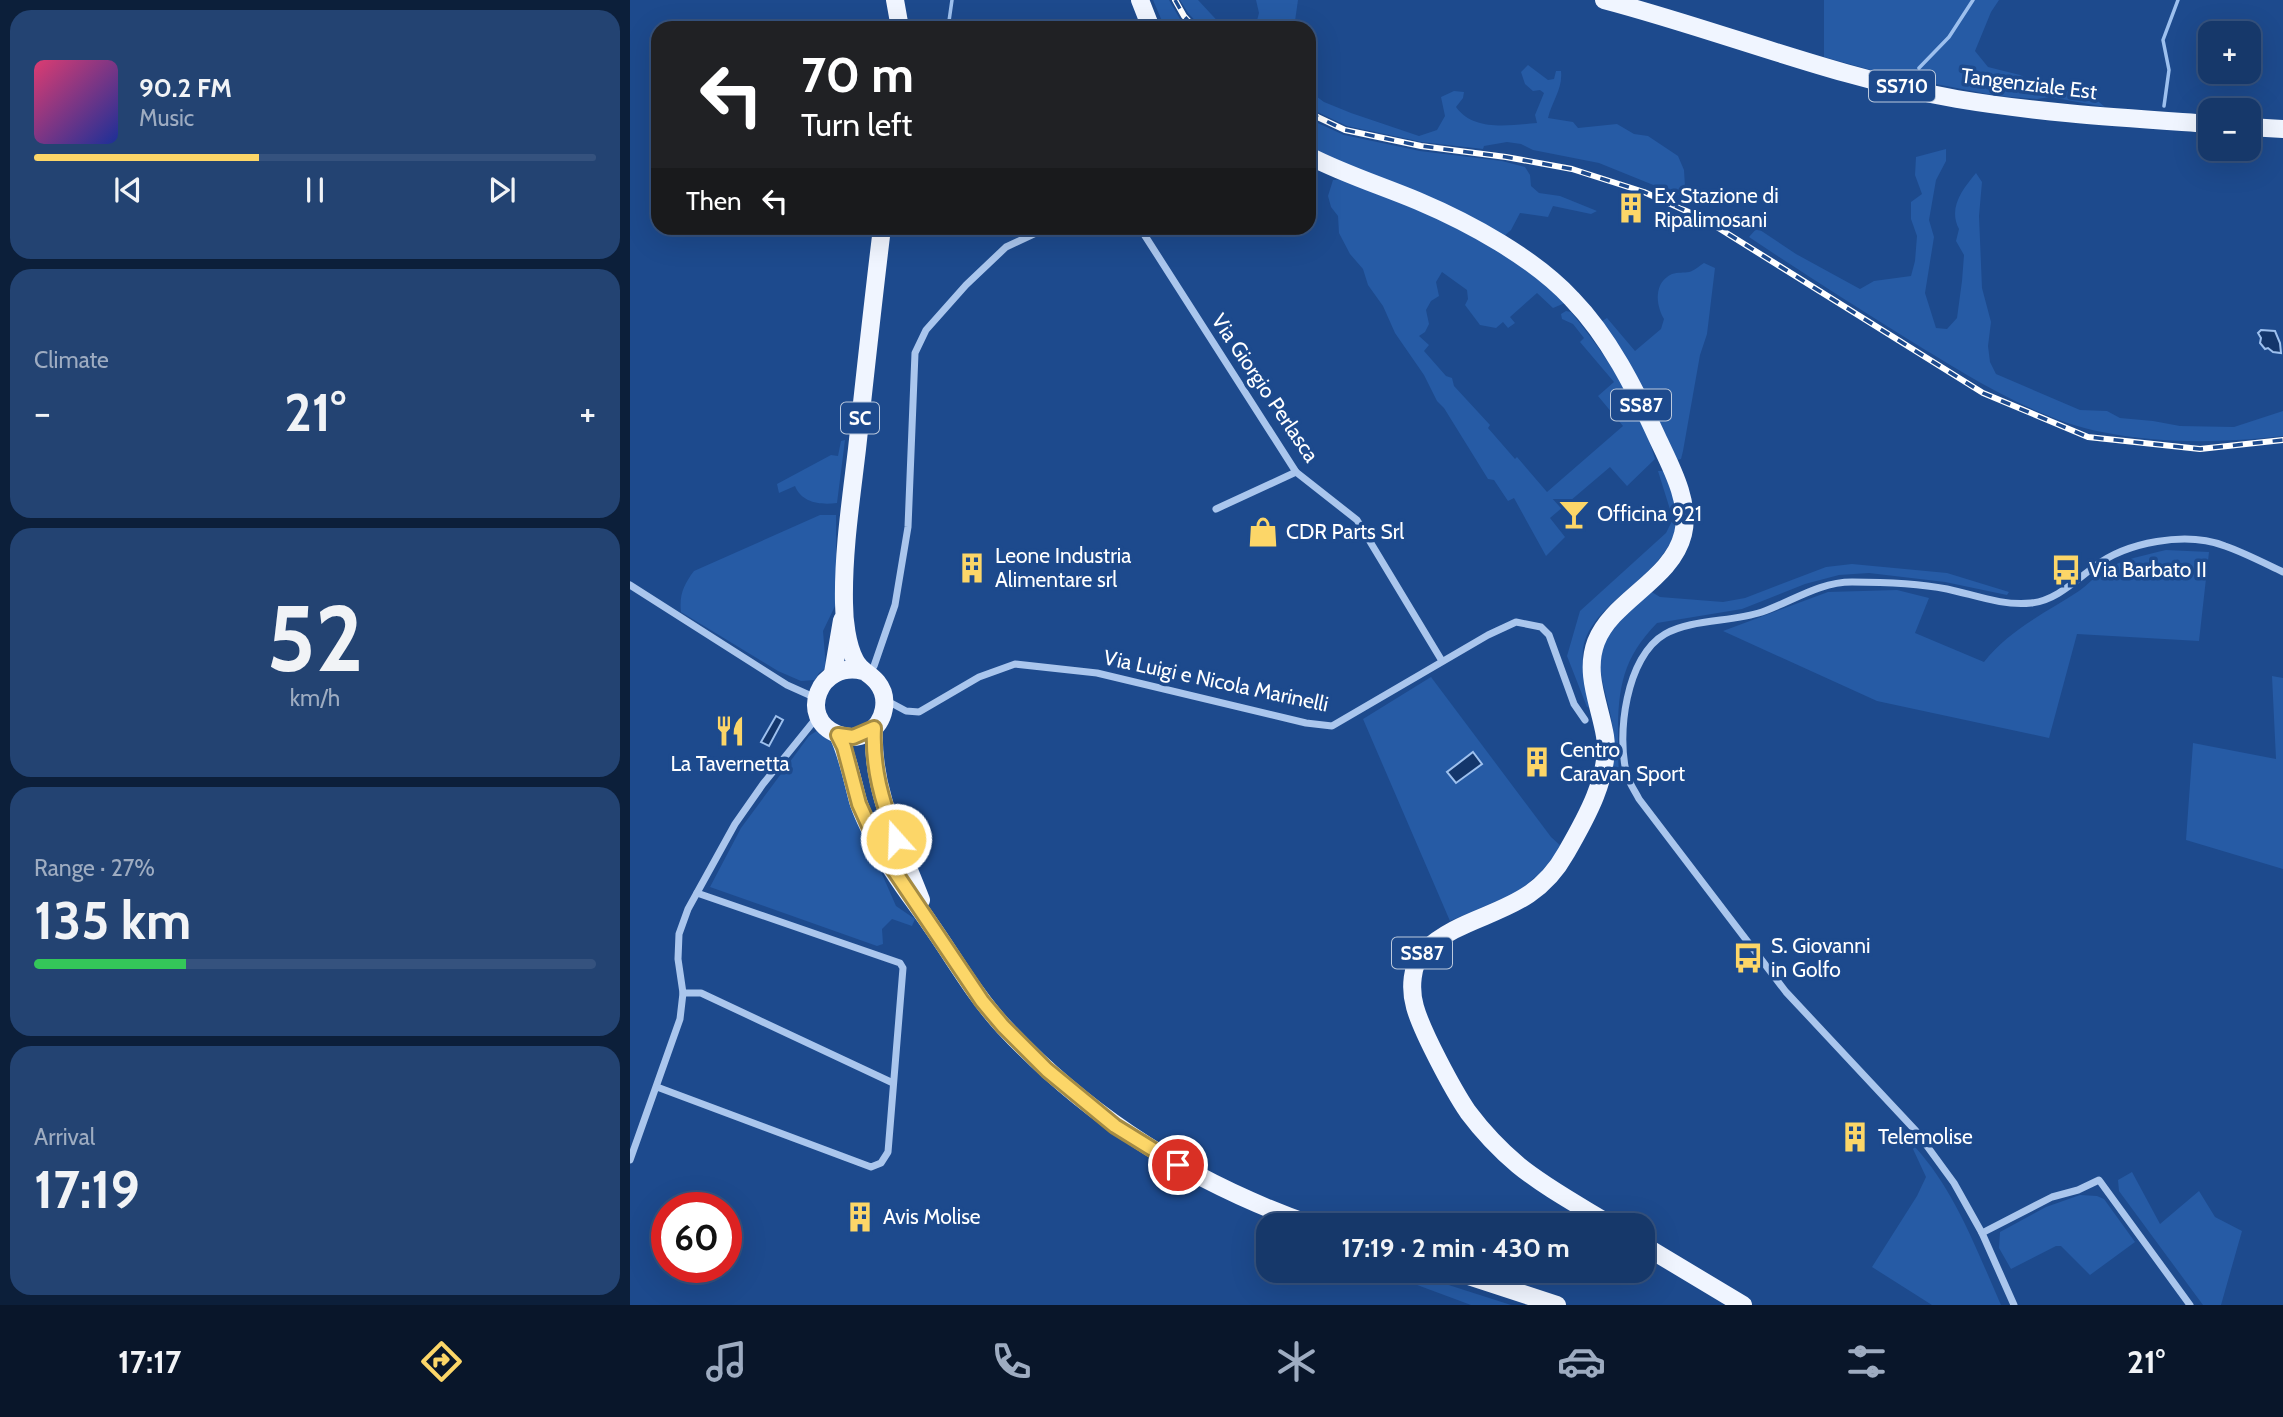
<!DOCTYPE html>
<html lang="en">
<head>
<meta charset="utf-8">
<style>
  :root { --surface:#16386a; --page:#234372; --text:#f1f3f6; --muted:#9eacc1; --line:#35527e; --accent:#fcd668 }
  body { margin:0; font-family:Cabin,sans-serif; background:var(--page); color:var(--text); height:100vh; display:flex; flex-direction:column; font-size:26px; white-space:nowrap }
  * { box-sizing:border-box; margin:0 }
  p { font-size:23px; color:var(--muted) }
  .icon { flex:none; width:38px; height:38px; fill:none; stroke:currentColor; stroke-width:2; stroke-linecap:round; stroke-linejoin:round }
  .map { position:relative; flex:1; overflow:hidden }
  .drawer { display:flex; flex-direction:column; gap:10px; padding:10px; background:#0c1f3a; width:630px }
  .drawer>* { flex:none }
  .top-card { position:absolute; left:21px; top:21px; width:665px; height:214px; border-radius:21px; box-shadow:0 7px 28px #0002,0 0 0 2px var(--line); background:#202124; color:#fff; overflow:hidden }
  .fabs { position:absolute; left:1568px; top:21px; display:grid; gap:14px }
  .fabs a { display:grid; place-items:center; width:63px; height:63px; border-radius:14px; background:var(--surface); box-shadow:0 7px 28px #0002,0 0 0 2px var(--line); font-size:35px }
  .speed { position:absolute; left:21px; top:1192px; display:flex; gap:14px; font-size:35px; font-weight:700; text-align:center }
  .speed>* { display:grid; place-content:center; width:91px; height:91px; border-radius:50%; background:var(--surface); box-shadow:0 7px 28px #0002,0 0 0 2px var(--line); line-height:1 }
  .speed .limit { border:10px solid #d22; background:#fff; color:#111 }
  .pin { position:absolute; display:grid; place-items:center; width:60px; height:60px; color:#fff; margin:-30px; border:4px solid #fff; border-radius:50%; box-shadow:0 2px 7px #0007 }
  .me { position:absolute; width:77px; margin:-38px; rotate:340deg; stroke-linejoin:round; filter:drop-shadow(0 0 5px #0008) }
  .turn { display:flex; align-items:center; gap:24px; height:147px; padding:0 35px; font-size:32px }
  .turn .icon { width:91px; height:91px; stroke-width:2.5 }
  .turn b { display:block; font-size:49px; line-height:60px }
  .then { display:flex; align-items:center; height:66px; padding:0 35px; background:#0003; gap:14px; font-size:26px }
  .big { font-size:52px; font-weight:700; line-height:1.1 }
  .drawer .widget { flex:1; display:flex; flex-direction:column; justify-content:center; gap:10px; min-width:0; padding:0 24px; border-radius:21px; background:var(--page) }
  .drawer .dial { align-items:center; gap:0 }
  .dial b { font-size:91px; line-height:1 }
  .song { display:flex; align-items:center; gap:21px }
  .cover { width:84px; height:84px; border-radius:10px; background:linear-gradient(135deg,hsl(340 70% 55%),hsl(230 70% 35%)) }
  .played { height:7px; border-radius:4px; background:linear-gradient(90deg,var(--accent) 40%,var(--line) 40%) }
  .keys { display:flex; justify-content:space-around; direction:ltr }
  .heat { display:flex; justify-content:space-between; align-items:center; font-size:38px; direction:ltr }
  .charge { height:10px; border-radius:5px; background:linear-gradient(90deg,#34c759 27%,var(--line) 0) }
  .trip { position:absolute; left:626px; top:1213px; width:399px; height:70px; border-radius:21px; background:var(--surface); box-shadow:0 7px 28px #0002,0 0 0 2px var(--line); font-weight:700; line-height:70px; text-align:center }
  .menu { display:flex; height:112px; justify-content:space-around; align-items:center; background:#09162a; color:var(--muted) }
  .menu .icon { width:49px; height:49px }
  .menu .on { color:var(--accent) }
  .menu b { font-size:32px; color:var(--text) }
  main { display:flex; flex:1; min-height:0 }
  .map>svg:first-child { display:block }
  .green { fill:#265ba5 }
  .water { fill:#13366b; stroke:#9dc0ee; stroke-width:2 }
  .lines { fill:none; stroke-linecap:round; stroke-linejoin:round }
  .stream { stroke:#9dc0ee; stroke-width:3.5 }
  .minor { stroke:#aac6ed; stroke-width:7 }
  .primary { stroke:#f0f5ff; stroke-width:18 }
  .rail-casing { stroke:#fff; stroke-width:6 }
  .rail { stroke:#1d4a8d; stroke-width:3.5; stroke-dasharray:10; stroke-linecap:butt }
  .route-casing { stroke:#a48b44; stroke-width:18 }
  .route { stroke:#fcd668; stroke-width:12 }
  .labels { text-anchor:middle; stroke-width:7; stroke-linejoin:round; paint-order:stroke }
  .shield { fill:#1d4a8d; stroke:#bbc9dd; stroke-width:2 }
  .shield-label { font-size:19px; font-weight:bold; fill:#fff }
  .street-label { font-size:21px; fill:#fff; stroke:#1d4a8d }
  .poi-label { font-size:21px; fill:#fff; stroke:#1d4a8d; text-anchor:start }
</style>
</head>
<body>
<main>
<section class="drawer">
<div class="widget">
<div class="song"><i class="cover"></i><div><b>90.2 FM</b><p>Music</p></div></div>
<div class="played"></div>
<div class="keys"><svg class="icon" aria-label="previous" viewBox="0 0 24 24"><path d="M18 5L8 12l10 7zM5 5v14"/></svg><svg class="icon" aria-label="pause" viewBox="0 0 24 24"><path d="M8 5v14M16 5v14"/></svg><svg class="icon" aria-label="next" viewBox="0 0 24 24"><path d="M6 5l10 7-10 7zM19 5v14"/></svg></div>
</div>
<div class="widget"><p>Climate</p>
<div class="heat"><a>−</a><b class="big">21°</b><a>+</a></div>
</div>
<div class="widget dial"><b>52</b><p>km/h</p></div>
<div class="widget"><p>Range · 27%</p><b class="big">135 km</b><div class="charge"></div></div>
<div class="widget"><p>Arrival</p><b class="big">17:19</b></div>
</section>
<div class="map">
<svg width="1653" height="1305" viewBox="0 0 1653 1305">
  <rect width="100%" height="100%" fill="#1d4a8d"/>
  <g class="green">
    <path d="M 523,0 L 539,0 L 550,19 L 558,28 L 535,28 Z"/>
    <path d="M 550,0 L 568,0 L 594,28 L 572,28 L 558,13 Z"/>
    <path d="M 626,0 L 668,0 L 664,28 L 625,28 L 629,13 Z"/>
    <path d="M 1194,0 L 1369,0 L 1361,12 L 1345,51 L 1358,67 L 1390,75 L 1405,83 L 1422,84 L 1438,91 L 1458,93 L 1475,107 L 1420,97 L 1407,99 L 1368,96 L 1259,75 L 1194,57 Z"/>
    <path d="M 898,65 L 918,80 L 924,79 L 926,71 L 931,71 C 933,89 922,101 918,118 L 943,122 L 948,128 L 987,124 L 1004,134 L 1018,136 L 1048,156 L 1054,170 L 1055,187 L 1053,197 L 969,163 L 903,150 L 891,144 L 877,142 L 854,146 L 853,149 L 792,142 L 717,126 L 679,108 L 679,91 L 694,102 L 721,113 L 789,136 L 807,130 L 815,116 L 811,97 L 824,91 L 834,92 L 833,98 L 826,107 C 844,132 880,125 907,123 L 905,115 L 914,93 L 910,90 L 903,91 L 895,84 L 891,72 Z"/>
    <path d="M 679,119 L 714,135 L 790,151 L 872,161 L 895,167 L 900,175 L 901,186 L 909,193 L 930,196 L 967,211 L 961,214 L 923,206 L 918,217 L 890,213 L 881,230 L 872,238 L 679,148 Z"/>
    <path d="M 1316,149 L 1316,161 L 1306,180 L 1299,220 L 1304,237 L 1295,293 L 1306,328 L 1317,329 L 1327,318 L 1332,281 L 1334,255 L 1326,241 L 1329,229 C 1318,208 1332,190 1346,173 L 1352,182 L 1349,216 L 1352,288 L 1361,322 L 1358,346 L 1360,362 L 1366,374 L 1450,410 L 1477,411 L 1490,418 L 1523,421 L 1550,426 L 1604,427 L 1653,411 L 1653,436 C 1593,443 1532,444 1472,432 C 1404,419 1335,374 1276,338 C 1223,305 1171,272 1119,237 L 1127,228 L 1166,254 L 1230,289 L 1244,281 L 1281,276 L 1285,261 L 1287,236 L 1281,219 L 1281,202 L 1292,194 L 1285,175 L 1286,157 Z"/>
    <path d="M 712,179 C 793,204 873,244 935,303 L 923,308 L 907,293 L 880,317 L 885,323 L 878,328 L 873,322 L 866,328 L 850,325 L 835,305 L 838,299 L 837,290 L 812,272 L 806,282 L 809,296 L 801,301 L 796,310 L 799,324 L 795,332 L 789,336 L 799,345 L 794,351 L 816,376 L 822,378 L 824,386 L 860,425 L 858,428 L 885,459 L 887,457 L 917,492 L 993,426 L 968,396 L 984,382 L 950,342 L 954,338 L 943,324 L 932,319 L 931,314 L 936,311 L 941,312 C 976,355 1010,405 1025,459 L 997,486 L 980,467 L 920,518 L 935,537 L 916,556 L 884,498 L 878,501 L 864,480 L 858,479 L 814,408 L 807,401 L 794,375 L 765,333 L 753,306 L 738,285 L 733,269 L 720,254 L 709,233 L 708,216 L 701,207 L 698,196 L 703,180 Z"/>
    <path d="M 1074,263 L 1085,268 L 1077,334 L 1070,355 L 1053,451 L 1051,459 L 1047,460 L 969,323 L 977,318 L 1005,351 L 1031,329 L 1034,319 C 1026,305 1023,283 1042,274 C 1048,272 1054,273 1059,272 C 1064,271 1069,266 1074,263 Z"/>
    <path d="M 215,440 L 207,503 C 190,505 172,503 165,486 L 149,493 L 147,484 L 201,455 L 208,456 L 211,441 Z"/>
    <path d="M 1028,471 L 1036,471 C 1040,484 1050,504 1048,517 C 1043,576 961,598 953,649 C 951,668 957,689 961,708 L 957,707 L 937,656 L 950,611 L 1036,533 L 1043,519 Z"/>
    <path d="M 190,515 L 206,515 L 206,604 L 193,631 L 196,668 L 189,673 L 185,680 L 171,681 L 148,671 L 51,612 C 49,595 54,584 64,571 Z"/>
    <path d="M 1536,550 L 1579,552 L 1569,641 L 1447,634 L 1419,738 L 1247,701 L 1093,631 L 1198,592 L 1267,590 L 1299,598 L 1285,633 L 1354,662 C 1379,630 1415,613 1449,591 C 1458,585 1465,576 1474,570 C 1493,559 1516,555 1536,550 Z"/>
    <path d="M 1222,564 L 1317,573 L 1379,592 L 1377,595 L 1315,582 L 1239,573 L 1209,575 L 1175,584 L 1112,609 L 1027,623 C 993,658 988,687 988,734 C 988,751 988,767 990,784 L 979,781 C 984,759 985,739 981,717 C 976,691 963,663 975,638 C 984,619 1006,604 1020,591 L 1030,597 L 1093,602 L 1115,598 L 1196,567 Z"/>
    <path d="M 1642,676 L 1653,678 L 1653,869 L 1556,840 L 1563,743 L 1646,759 Z"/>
    <path d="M 801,677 L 921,837 L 932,847 L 911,872 L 888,892 L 820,921 L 733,719 Z"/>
    <path d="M 188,730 L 210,744 L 234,833 L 266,906 L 285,919 L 282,926 L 262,919 L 252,929 L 253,944 L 247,946 L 80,887 L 111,828 L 179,736 Z"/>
    <path d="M 1285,1147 C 1326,1192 1347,1251 1371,1305 L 1302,1305 L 1242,1267 L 1287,1196 L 1296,1177 L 1283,1149 Z"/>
    <path d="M 1502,1172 L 1530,1224 L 1569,1191 L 1585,1217 L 1612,1231 L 1591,1305 L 1573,1305 L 1489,1191 L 1488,1180 Z"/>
    <path d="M 1450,1195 L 1467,1196 L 1474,1199 L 1505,1242 L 1460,1275 L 1431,1246 L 1426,1246 L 1381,1269 L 1369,1248 L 1370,1232 L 1416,1207 Z"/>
    <path d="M 759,1271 L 775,1271 L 881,1305 L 841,1305 L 763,1276 Z"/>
  </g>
  <g class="water">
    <path d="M 1631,330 L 1645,331 L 1650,343 L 1651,353 L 1643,352 L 1638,348 L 1635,349 L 1630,343 L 1631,338 L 1628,333 Z"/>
    <path d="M 146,716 L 153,720 L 139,746 L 131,742 Z"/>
    <path d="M 843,752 L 852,764 L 826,783 L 817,772 Z"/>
  </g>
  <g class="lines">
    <g class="stream">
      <path d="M 318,28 L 322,0"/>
      <path d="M 1289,68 L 1319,37 L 1343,0"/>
      <path d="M 1534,106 L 1539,70 L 1533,40 L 1548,0"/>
    </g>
    <g class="minor">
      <path d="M 510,228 L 666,472 L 727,520 L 812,661"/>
      <path d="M 586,509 L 666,472"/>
      <path d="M 0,585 L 157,685 L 186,698"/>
      <path d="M 244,666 L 265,605 L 278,527 L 285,353 L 296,330 L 336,285 L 376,247 L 408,232 L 435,228"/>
      <path d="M 263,704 L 276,711 L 289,712 L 349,677 L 385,664 L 467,673 L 676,723 L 702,726 L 858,635 L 886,622 L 911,627 L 919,635 L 944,704 L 955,720"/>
      <path d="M 53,993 L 71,993 L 263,1083"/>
      <path d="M 27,1087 L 241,1167 L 251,1163 L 258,1152 L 273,968 L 270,963 L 67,893"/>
      <path d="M 0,1160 L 50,1019 L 53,993 L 48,959 L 49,934 L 58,909 L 105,824 L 133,784 L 188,716"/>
      <path d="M 1352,1233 L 1422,1197 L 1448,1190 L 1469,1180 L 1560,1305"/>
      <path d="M 1384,1305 L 1352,1233 L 1324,1183 L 1286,1131 L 1156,992 L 1009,799 C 1005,791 999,783 997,775 C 986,736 996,656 1035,634 C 1061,619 1102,622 1132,612 C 1163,601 1189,582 1222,582 C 1254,582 1286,583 1317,589 C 1345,595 1372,606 1401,603 C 1425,601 1445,581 1464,567 C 1496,542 1556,531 1595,546 C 1615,553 1634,563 1653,572"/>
    </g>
    <g class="primary">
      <path d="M 265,0 L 270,28"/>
      <path d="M 510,0 L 521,28"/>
      <path d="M 974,0 C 1092,31 1206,78 1327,99 C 1410,113 1496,118 1580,124"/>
      <path d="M 1619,127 L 1653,129"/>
      <path d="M 679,156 C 714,174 752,186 788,201 C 840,223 904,258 942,299 C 979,337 1005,389 1027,437 C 1040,465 1061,502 1053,534 C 1042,580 982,600 966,642 C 954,674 970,705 975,736 C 981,775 955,820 936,853 C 900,918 840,908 794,951 C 781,964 780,990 785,1007 C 792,1032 823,1090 838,1112 C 853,1132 869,1149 888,1165 C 916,1188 950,1206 981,1225"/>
      <path d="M 233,671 C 189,660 167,718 207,734 C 217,738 228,738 238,733 C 255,722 260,698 247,682 C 240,673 230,671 225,660 C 217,645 214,620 214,603 C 213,552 221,500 227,449 C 235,375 243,301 252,228"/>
      <path d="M 203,673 L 212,620"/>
      <path d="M 244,728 C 241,790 269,843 291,900"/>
      <path d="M 208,735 C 218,756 222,779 228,801 C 233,817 242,834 250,849 C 264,876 283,899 300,924 C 324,958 345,996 374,1027 C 459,1118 565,1184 682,1225"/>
      <path d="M 1013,1245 L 1113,1305"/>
      <path d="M 820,1270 L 927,1305"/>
    </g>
    <g class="rail-casing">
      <g id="rail">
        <path d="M 545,0 L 554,16 L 565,28"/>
        <path d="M 679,113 L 715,130 L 791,146 L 876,157 L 942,169 L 1014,192 L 1074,219 L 1353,393 L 1458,437 L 1570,449 L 1653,440"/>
      </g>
    </g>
    <use href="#rail" class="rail"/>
  </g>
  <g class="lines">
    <g class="route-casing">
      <path id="route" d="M 266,839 C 252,801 242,768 244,728 L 223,737 L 208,735 L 214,747 L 229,804 L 249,848 L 352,1001 L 373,1026 L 417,1070 L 485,1126 L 548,1165"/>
    </g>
    <use href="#route" class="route"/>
  </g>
  <defs>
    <g id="building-bare" transform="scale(2.415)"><path d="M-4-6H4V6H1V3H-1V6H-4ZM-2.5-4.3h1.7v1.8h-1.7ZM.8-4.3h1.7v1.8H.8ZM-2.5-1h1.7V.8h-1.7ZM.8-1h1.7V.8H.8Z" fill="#fcd668" stroke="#1d4a8d" stroke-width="2.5" paint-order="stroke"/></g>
    <g id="bar-bare" transform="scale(2.415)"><path d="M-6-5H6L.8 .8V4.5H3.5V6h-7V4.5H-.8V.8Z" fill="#fcd668" stroke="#1d4a8d" stroke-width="2.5" paint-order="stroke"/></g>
    <g id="shop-bare" transform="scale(2.415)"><path d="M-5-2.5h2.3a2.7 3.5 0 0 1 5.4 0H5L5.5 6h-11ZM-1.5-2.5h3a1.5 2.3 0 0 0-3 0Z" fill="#fcd668" stroke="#1d4a8d" stroke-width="2.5" paint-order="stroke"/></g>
    <g id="bus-bare" transform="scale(2.415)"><path d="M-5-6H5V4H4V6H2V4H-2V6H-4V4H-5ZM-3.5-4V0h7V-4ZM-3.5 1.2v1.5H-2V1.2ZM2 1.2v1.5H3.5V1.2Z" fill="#fcd668" stroke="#1d4a8d" stroke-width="2.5" paint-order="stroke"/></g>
    <g id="restaurant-bare" transform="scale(2.415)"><path d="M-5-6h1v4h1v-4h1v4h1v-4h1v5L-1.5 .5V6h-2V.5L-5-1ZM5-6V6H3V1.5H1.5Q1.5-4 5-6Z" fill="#fcd668" stroke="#1d4a8d" stroke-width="2.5" paint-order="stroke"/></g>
  </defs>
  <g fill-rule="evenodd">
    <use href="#building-bare" x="1001" y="208"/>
    <use href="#bar-bare" x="944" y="514"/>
    <use href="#shop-bare" x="633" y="532"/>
    <use href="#building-bare" x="342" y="568"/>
    <use href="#bus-bare" x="1436" y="570"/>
    <use href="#restaurant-bare" x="100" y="731"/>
    <use href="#building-bare" x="907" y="762"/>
    <use href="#bus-bare" x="1118" y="958"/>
    <use href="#building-bare" x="1225" y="1137"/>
    <use href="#building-bare" x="230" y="1217"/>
  </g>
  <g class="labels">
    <g class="shield">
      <rect x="1239" y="70.5" width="66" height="31" rx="5"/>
      <rect x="981" y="389.5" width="60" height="31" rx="5"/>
      <rect x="211" y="402.5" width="38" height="31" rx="5"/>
      <rect x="762" y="937.5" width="60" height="31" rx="5"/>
    </g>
    <g class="shield-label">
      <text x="1272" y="93">SS710</text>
      <text x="1011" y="412">SS87</text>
      <text x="230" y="425">SC</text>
      <text x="792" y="960">SS87</text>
    </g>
    <g class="street-label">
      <text transform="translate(1399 84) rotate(7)" y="7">Tangenziale Est</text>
      <text transform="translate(635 388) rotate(56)" y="7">Via Giorgio Perlasca</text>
      <text transform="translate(586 681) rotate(12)" y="7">Via Luigi e Nicola Marinelli</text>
    </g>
    <g class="poi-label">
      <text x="1024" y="203">Ex Stazione di<tspan x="1024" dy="24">Ripalimosani</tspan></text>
      <text x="967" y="521">Officina 921</text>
      <text x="656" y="539">CDR Parts Srl</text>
      <text x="365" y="563">Leone Industria<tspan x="365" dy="24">Alimentare srl</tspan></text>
      <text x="1459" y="577">Via Barbato II</text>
      <text x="930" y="757">Centro<tspan x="930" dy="24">Caravan Sport</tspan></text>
      <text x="100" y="771" text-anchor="middle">La Tavernetta</text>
      <text x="1141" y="953">S. Giovanni<tspan x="1141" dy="24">in Golfo</tspan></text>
      <text x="1248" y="1144">Telemolise</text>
      <text x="253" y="1224">Avis Molise</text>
    </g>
  </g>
</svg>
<div class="fabs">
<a>+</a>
<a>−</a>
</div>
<div class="speed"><div class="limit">60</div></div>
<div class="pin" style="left:548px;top:1165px;background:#d93025"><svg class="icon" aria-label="arrive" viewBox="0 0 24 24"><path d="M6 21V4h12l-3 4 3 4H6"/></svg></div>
<svg class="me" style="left:266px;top:839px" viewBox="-20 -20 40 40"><circle r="17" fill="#fcd668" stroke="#fff" stroke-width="3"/><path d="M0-11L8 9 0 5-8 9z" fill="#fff"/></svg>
<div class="trip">17:19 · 2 min · 430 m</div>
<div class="top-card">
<div class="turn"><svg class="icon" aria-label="left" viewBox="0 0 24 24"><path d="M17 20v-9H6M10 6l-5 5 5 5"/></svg><div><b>70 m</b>Turn left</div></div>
<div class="then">Then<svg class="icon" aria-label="left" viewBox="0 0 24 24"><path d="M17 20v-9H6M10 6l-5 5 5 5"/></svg></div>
</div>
</div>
</main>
<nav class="menu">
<b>17:17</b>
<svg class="icon on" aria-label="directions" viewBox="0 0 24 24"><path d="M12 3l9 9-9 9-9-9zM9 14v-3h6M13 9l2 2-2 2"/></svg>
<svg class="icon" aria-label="music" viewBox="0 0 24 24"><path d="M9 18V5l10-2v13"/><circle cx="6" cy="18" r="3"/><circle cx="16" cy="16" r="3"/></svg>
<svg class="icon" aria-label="phone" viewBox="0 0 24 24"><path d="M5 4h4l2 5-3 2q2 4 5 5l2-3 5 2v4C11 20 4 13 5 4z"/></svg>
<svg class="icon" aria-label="climate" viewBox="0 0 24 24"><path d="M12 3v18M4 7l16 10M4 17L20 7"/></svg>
<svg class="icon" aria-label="car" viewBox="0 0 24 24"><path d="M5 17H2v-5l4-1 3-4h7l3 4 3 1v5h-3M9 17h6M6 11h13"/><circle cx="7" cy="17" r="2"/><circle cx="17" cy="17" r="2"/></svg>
<svg class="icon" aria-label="filters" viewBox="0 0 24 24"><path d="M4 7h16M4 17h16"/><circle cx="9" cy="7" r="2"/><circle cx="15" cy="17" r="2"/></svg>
<b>21°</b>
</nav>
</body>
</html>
